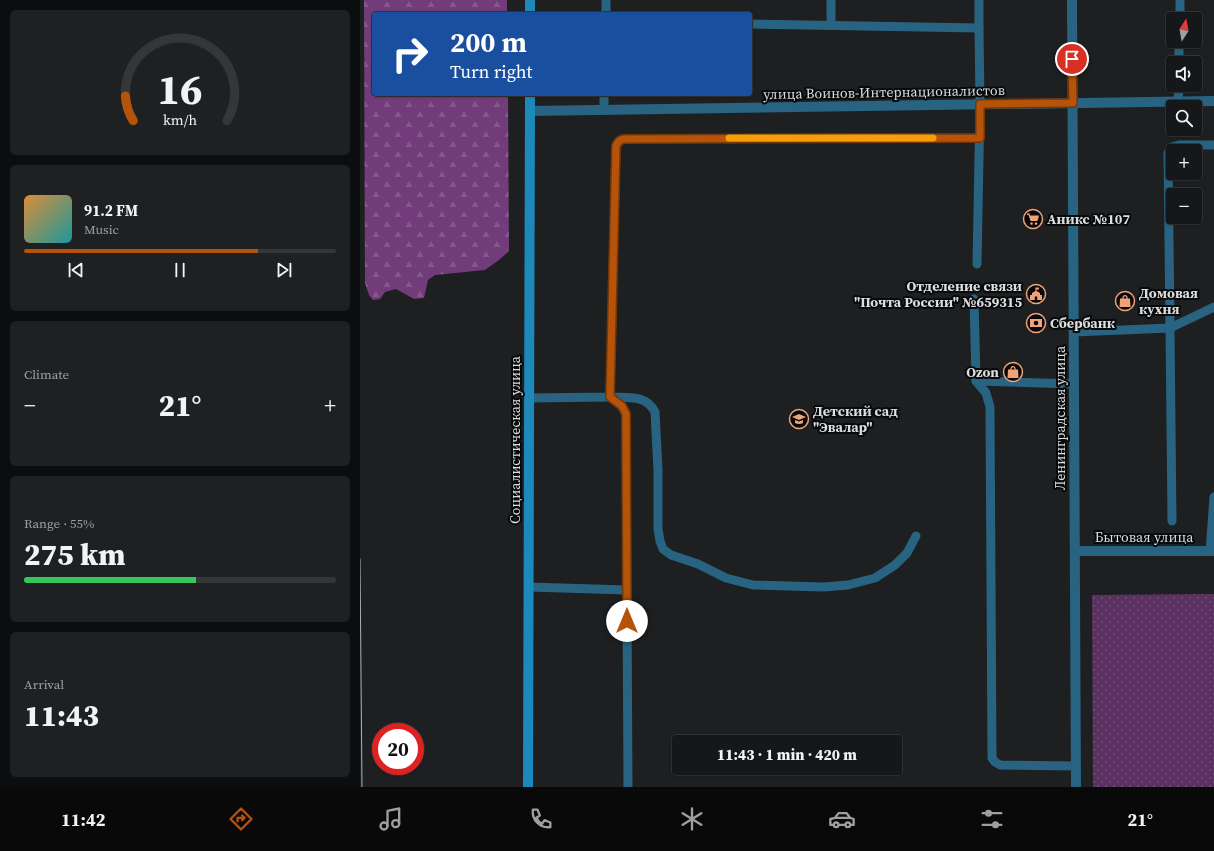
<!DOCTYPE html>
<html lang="en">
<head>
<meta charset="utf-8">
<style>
  :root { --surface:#161719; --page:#1f2022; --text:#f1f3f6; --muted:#9e9fa2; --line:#353638; --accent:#b45309 }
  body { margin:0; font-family:"Source Serif 4",serif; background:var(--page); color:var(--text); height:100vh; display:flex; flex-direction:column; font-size:15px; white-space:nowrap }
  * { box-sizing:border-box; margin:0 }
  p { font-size:13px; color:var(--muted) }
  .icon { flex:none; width:22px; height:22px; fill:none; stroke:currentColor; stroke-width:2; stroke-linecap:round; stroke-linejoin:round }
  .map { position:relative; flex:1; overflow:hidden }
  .drawer { display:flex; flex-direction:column; gap:10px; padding:10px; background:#0c0d0e; width:360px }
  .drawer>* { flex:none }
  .banner { position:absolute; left:12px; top:12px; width:380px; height:84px; border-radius:4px; box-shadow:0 1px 3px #0004,0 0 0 1px var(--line); background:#1a4fa0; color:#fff; overflow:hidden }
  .needle { width:26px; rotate:11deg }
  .buttons { position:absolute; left:806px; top:12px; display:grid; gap:8px }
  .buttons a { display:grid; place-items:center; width:36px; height:36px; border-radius:4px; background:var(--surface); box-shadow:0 1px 3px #0004,0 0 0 1px var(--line); font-size:20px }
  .speed { position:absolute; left:12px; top:723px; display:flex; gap:8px; font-size:20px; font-weight:700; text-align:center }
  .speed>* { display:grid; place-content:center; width:52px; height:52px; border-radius:50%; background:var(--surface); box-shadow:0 1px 3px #0004,0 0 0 1px var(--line); line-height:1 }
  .speed .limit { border:6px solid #d22; background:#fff; color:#111 }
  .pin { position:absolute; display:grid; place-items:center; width:34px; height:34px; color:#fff; margin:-17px; border:2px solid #fff; border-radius:50%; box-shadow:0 1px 4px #0007 }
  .me { position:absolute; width:44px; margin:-22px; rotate:0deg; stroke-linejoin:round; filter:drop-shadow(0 0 3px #0008) }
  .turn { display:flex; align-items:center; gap:14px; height:84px; padding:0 12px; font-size:18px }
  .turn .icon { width:52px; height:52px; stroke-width:2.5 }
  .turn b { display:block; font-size:28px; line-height:34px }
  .big { font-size:30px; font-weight:800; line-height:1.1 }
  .drawer .tile { flex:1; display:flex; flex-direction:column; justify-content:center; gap:6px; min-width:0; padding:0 14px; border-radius:6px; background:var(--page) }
  .drawer .dial { align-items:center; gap:0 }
  .dial svg { height:104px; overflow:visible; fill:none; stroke:var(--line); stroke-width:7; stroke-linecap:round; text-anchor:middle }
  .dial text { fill:var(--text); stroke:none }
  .song { display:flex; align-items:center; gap:12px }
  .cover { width:48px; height:48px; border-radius:6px; background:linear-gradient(135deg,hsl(30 70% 55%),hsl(180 70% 35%)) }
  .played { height:4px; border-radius:2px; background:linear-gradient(90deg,var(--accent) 75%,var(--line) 75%) }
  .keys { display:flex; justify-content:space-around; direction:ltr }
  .heat { display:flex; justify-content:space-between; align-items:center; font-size:22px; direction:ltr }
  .charge { height:6px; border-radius:3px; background:linear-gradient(90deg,#34c759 55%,var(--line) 0) }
  .trip { position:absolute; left:312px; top:735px; width:230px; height:40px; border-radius:4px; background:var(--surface); box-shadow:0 1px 3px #0004,0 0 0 1px var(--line); font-weight:800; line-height:40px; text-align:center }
  .tabs { display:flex; height:64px; justify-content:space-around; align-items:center; background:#09090a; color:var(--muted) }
  .tabs .icon { width:28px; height:28px }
  .tabs .active { color:var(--accent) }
  .tabs b { font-size:18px; color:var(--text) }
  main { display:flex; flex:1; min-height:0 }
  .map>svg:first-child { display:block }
  .grass { fill:url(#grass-dots) }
  .forest { fill:url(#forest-firs) }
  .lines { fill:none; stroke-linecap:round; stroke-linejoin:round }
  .lane { stroke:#286382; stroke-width:9 }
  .street { stroke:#286382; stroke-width:10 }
  .secondary { stroke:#1d89bb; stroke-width:10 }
  .tram { stroke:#afb0b1; stroke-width:1 }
  .route-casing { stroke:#753606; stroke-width:10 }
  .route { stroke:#b45309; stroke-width:7 }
  .slow { stroke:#f59e0b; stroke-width:7 }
  .labels { text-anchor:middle; stroke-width:4; stroke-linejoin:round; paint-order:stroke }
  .street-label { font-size:14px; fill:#dcddde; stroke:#08090a }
  .poi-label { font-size:14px; font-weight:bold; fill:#dcddde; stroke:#08090a; text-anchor:start }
</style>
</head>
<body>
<main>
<section class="drawer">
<div class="tile dial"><svg viewBox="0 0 100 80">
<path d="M14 69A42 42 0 1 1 86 69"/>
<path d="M14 69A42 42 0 0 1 8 50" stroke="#b45309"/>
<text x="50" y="56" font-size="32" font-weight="700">16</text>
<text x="50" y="72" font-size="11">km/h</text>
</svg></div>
<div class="tile">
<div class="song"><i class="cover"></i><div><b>91.2 FM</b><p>Music</p></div></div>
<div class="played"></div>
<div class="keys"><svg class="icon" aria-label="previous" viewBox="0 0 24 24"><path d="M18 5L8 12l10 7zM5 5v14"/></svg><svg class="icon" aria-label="pause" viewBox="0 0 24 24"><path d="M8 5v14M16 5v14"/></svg><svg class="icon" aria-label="next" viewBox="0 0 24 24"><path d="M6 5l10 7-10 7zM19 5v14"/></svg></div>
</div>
<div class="tile"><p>Climate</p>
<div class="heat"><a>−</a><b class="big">21°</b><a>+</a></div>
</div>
<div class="tile"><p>Range · 55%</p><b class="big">275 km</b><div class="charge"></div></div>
<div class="tile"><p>Arrival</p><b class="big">11:43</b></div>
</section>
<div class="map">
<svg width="854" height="787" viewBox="0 0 854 787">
  <defs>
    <pattern id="grass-dots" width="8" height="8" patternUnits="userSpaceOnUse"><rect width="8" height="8" fill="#5a3160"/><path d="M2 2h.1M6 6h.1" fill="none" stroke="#714e76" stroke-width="1.8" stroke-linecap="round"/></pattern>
    <pattern id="forest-firs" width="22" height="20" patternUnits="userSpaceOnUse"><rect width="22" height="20" fill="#713c79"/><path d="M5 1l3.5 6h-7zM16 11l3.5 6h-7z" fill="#85588c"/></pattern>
  </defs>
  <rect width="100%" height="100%" fill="#1d1f21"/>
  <path class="grass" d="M 854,594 L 854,787 L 733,787 L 732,595 Z"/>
  <path class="forest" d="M 4,0 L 147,0 L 147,14 L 14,14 L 14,94 L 148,94 L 149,251 L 139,260 L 125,270 L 75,275 L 68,280 L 64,298 L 54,299 L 36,289 L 25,292 L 20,299 L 13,300 L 9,295 L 5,283 Z"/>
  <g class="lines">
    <g class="lane">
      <path d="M 246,14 L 246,0"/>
      <path d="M 820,19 L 820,0"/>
      <path d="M 390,24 L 619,28 L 619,0"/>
      <path d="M 471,25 L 471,0"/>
      <path d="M 819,63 L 819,41"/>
      <path d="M 818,101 L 819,85"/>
      <path d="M 244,110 L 244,94"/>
      <path d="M 617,264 L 620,104 L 619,28"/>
      <path d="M 614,299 L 616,381 L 626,393 L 630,407 L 632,758 L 635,762 L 640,765 L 716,766"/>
      <path d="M 714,332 L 810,328 L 808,153 L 812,147 L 819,145 L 854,145"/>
      <path d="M 616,381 L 714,384"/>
      <path d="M 250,397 C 267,398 286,394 295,412 L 298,470 L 298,529 L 300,541 L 303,549 L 311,555 L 338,564 L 366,578 L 393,585 L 464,587 L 488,585 L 515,578 L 535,565 L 547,553 L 556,536"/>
      <path d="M 250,397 L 261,406 L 266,414 L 268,787"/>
      <path d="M 169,398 L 250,397 L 256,146 L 262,139 L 620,138"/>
      <path d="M 812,521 L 810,328 L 854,307"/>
      <path d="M 850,551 L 854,497"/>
      <path d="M 169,587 L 267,590"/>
    </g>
    <g class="street">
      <path d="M 712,0 L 716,787"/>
      <path d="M 170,111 L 854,101"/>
      <path d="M 715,551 L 854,551"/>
    </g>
    <g class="secondary">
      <path d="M 170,14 L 170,0"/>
      <path d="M 168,787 L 170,94"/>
    </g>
    <path class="tram" d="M 0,559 L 2,787"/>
  </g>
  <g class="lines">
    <g class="route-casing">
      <path id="route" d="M 267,621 L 266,414 L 262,406 L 250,397 L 256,146 C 258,141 261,139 265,139 L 620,138 L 620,104 L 713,103 L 712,59"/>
    </g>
    <use href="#route" class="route"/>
    <path class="slow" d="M 369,138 L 573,138"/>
  </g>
  <defs>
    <g id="supermarket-ring" transform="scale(1)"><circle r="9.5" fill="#08090a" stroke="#f0a279" stroke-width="1.5"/><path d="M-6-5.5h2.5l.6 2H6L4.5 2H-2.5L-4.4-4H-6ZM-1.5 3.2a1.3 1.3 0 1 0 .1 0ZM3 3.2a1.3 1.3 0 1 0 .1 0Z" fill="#f0a279"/></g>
    <g id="civic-ring" transform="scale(1)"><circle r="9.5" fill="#08090a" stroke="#f0a279" stroke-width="1.5"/><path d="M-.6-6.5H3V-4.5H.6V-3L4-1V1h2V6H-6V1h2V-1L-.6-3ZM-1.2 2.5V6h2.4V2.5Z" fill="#f0a279"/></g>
    <g id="shop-ring" transform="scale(1)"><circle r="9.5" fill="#08090a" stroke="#f0a279" stroke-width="1.5"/><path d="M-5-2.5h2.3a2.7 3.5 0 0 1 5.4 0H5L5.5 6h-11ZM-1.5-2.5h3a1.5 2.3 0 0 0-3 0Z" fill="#f0a279"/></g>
    <g id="bank-ring" transform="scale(1)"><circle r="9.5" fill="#08090a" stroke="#f0a279" stroke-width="1.5"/><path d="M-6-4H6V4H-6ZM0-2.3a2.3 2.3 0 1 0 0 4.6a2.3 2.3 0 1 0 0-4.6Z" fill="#f0a279"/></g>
    <g id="school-ring" transform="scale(1)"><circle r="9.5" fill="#08090a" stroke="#f0a279" stroke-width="1.5"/><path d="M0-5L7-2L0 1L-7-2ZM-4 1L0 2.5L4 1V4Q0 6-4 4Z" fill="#f0a279"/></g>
  </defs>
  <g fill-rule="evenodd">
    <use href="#supermarket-ring" x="673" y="219"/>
    <use href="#civic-ring" x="676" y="294"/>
    <use href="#shop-ring" x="765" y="301"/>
    <use href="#bank-ring" x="676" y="323"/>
    <use href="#shop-ring" x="653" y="372"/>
    <use href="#school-ring" x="439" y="419"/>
  </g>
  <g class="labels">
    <g class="street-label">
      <text transform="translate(524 92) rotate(-1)" y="5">улица Воинов-Интернационалистов</text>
      <text transform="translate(700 418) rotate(-90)" y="5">Ленинградская улица</text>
      <text transform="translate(155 440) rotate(-90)" y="5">Социалистическая улица</text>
      <text x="784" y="542">Бытовая улица</text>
    </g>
    <g class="poi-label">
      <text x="687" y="224">Аникс №107</text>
      <text x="662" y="291" text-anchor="end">Отделение связи<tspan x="662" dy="16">"Почта России" №659315</tspan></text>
      <text x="779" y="298">Домовая<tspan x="779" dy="16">кухня</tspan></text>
      <text x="690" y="328">Сбербанк</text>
      <text x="639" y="377" text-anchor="end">Ozon</text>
      <text x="453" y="416">Детский сад<tspan x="453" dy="16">"Эвалар"</tspan></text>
    </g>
  </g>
</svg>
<div class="buttons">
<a><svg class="needle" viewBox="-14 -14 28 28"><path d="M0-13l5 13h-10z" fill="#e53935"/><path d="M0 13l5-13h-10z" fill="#9e9fa2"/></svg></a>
<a><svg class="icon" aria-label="sound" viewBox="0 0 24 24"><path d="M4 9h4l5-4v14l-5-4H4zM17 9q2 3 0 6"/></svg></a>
<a><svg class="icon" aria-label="search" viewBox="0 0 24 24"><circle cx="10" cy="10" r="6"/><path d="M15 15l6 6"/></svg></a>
<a>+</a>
<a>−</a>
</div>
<div class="speed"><div class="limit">20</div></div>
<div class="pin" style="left:712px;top:59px;background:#d93025"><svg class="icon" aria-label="arrive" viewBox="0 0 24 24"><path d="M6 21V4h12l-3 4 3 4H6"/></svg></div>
<svg class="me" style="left:267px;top:621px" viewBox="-20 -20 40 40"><circle r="19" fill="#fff"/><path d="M0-13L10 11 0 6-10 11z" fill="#b45309"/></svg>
<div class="trip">11:43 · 1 min · 420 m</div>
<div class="banner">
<div class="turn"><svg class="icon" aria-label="right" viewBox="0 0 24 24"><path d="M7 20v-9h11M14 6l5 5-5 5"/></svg><div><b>200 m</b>Turn right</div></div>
</div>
</div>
</main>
<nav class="tabs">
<b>11:42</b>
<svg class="icon active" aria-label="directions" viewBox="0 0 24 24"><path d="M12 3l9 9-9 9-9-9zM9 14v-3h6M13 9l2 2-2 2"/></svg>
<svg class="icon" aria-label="music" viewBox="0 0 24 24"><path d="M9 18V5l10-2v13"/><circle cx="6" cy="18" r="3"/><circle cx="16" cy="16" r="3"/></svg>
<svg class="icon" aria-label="phone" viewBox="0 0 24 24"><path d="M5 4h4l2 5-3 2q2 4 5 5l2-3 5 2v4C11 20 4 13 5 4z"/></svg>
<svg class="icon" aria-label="climate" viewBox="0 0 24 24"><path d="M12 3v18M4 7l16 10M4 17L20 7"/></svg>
<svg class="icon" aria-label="car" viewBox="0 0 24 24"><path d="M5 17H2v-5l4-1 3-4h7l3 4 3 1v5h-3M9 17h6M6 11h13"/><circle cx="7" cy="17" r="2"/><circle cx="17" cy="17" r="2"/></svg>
<svg class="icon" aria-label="filters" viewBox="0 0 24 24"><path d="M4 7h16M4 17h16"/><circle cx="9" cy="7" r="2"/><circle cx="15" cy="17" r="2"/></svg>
<b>21°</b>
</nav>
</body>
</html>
